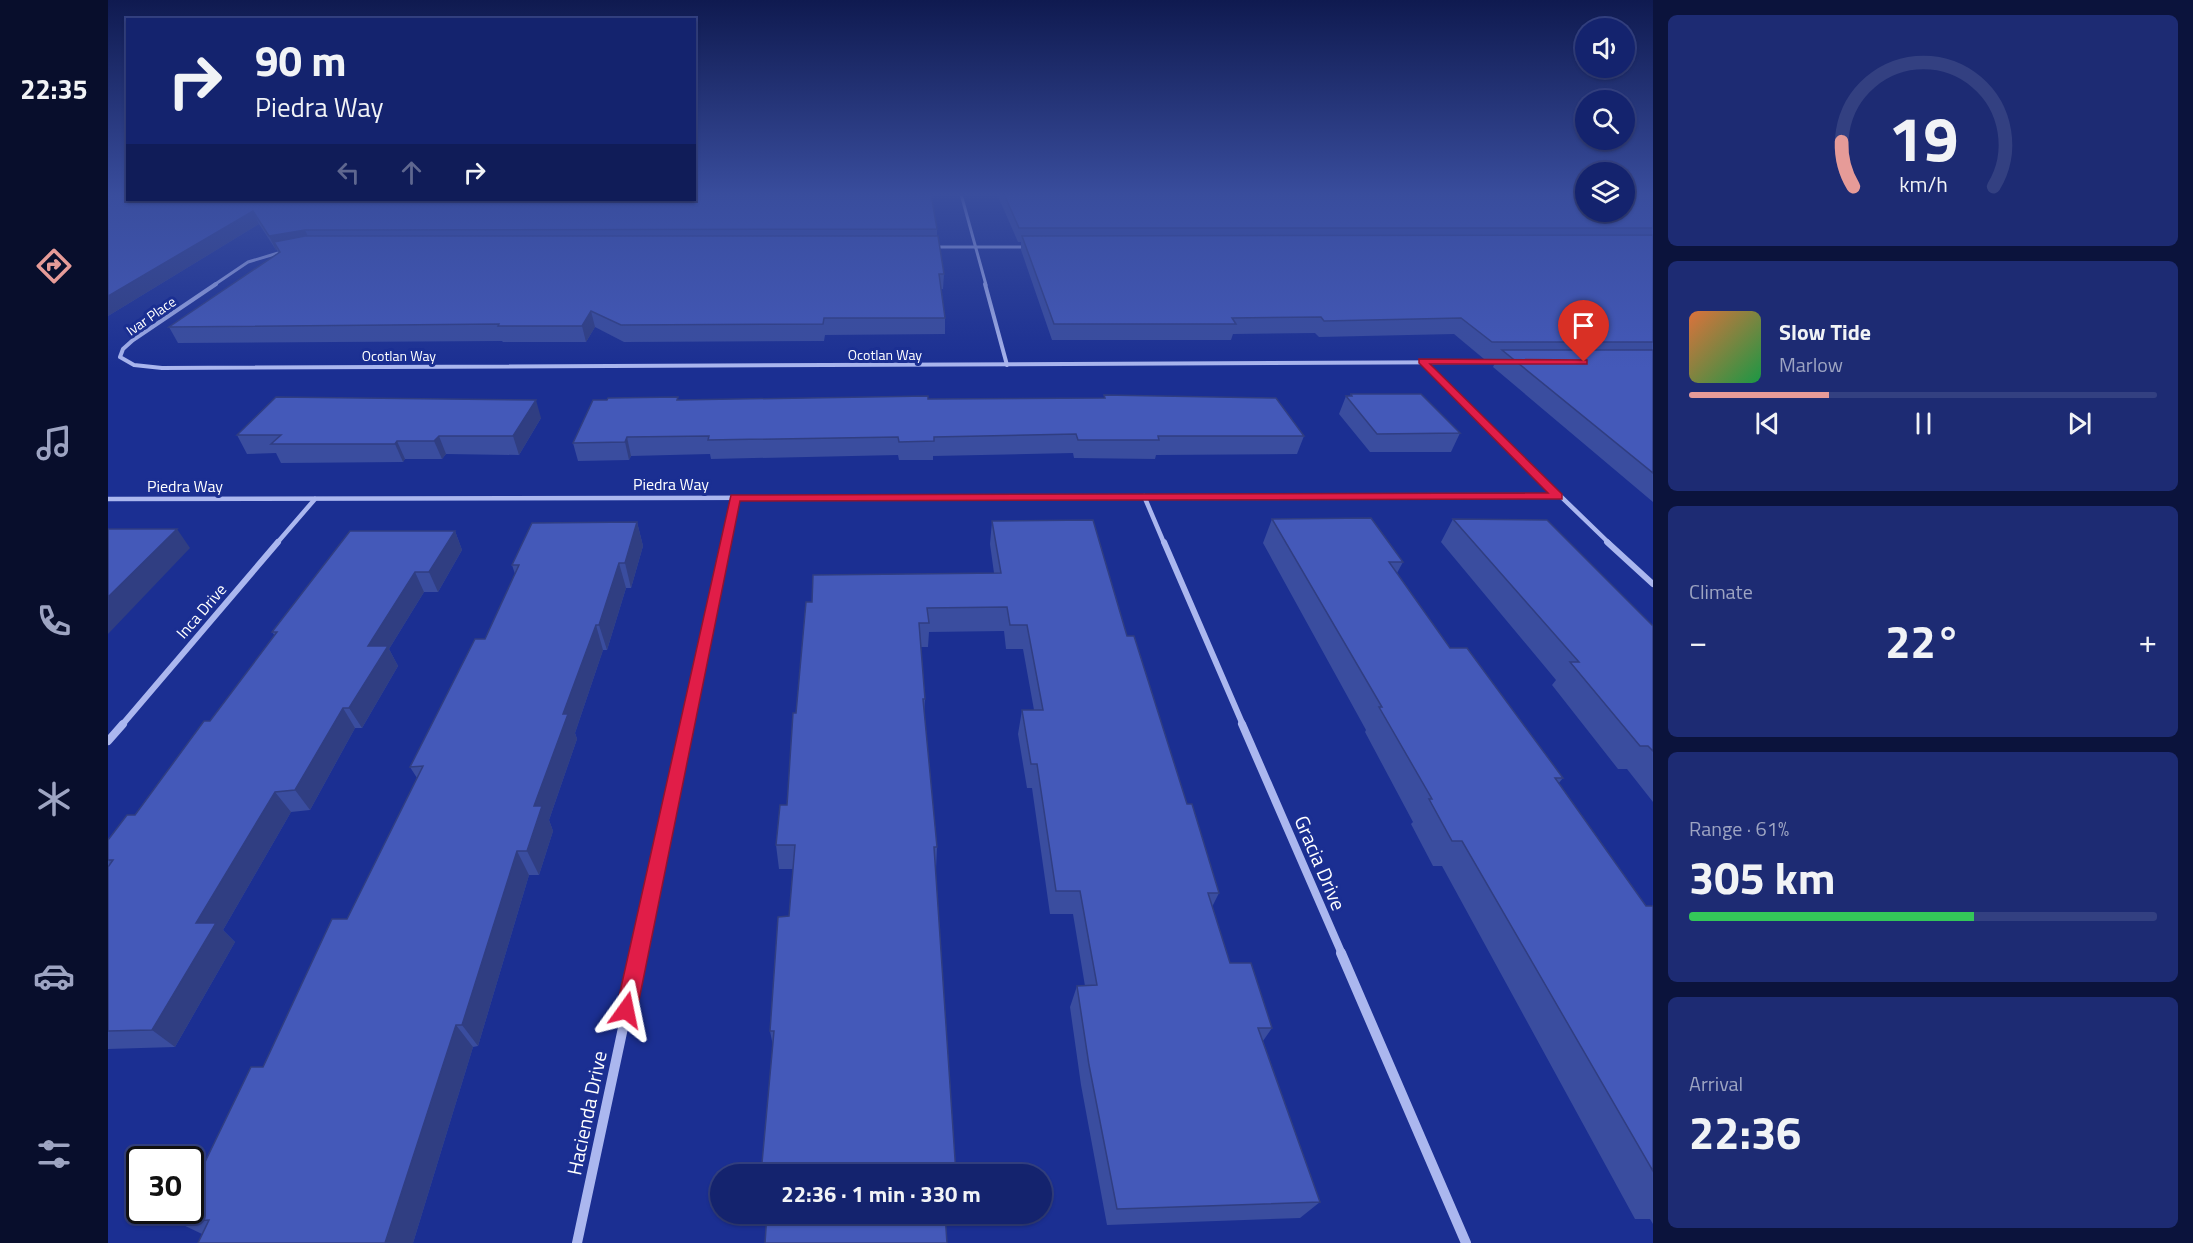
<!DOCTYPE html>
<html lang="en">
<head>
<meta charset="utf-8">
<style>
  :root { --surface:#14236e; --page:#1d2b73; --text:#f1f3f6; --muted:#9da4c2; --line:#334081; --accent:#e69b98 }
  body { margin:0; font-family:"Titillium Web",sans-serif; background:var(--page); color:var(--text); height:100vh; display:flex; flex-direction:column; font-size:22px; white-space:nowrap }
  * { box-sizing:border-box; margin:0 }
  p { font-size:20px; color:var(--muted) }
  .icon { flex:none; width:33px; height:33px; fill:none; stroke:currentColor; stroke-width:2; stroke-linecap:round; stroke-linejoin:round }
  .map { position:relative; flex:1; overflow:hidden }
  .panel { display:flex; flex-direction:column; gap:15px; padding:15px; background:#0b133c; width:540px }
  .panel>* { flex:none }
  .guide { position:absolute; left:18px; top:18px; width:570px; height:183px; border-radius:0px; box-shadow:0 2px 4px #0004,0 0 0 2px var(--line); background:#14236e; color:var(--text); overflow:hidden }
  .buttons { position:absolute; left:1467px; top:18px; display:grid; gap:12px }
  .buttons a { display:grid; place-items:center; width:60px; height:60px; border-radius:50%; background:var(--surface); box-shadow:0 2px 4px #0004,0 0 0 2px var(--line); font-size:30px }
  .speed { position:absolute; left:18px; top:1146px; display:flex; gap:12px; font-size:30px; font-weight:700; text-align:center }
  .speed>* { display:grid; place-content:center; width:78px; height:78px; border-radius:50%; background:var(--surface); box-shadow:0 2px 4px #0004,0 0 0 2px var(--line); line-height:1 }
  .speed .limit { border:3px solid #111; border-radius:9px; background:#fff; color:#111 }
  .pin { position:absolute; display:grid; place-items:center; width:51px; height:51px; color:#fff; margin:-62px -26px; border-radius:50% 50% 50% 0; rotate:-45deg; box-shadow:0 0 6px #0007 }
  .pin .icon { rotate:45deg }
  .me { position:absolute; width:66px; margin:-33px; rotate:12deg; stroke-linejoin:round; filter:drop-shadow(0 0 4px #0008) }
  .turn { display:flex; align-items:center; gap:21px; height:126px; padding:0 30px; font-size:27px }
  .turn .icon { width:78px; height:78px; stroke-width:2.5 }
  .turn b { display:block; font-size:42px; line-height:51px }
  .lanes { display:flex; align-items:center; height:57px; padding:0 30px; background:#0003; justify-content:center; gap:30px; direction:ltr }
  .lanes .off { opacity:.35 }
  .big { font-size:45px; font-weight:700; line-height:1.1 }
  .panel .tile { flex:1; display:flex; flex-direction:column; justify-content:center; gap:9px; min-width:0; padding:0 21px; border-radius:9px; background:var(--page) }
  .panel .dial { align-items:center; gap:0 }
  .dial svg { height:156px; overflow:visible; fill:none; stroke:var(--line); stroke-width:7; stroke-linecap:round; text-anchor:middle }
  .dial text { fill:var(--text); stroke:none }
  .song { display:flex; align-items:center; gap:18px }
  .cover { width:72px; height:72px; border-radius:9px; background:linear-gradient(135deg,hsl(20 70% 55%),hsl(140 70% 35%)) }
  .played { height:6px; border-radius:3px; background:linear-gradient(90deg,var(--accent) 30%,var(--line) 30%) }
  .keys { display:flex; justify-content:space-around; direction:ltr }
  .heat { display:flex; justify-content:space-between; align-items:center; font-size:33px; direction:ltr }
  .charge { height:9px; border-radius:4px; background:linear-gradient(90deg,#34c759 61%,var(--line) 0) }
  .trip { position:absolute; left:602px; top:1164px; width:342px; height:60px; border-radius:30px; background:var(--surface); box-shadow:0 2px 4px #0004,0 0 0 2px var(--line); font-weight:700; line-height:60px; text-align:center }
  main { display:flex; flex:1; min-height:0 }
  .dock { display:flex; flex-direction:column; width:108px; justify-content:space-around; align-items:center; background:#080e2c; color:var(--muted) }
  .dock .icon { width:42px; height:42px }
  .dock .on { color:var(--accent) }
  .dock b { font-size:27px; color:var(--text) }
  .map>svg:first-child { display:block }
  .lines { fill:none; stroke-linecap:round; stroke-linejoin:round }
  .street-far5 { stroke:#abb7ef; stroke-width:3 }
  .street-far4 { stroke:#abb7ef; stroke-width:4 }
  .street-far3 { stroke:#abb7ef; stroke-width:4.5 }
  .street-far2 { stroke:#abb7ef; stroke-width:6 }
  .street-far1 { stroke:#abb7ef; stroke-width:8 }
  .street { stroke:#abb7ef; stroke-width:10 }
  .wall { fill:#3a4d9f }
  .shaded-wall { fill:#303e82 }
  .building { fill:#4459b9; stroke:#303e82; stroke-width:1.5 }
  .route { fill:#e11d48; stroke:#92132f; stroke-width:1.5 }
  .labels { text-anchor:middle; stroke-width:6; stroke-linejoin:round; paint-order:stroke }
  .far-street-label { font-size:14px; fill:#fff; stroke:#1b2f92 }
  .street-label { font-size:16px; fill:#fff; stroke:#1b2f92 }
  .near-street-label { font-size:20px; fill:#fff; stroke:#1b2f92 }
</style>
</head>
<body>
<main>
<nav class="dock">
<b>22:35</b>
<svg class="icon on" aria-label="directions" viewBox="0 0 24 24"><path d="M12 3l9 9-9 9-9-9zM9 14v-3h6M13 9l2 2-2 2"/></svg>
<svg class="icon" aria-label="music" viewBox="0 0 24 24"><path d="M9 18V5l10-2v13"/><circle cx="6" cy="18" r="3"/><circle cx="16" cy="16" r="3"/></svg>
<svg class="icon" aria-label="phone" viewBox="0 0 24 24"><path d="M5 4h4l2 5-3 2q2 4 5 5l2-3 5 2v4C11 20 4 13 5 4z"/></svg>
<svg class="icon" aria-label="climate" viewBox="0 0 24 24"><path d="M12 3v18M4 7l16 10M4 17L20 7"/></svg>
<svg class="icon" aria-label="car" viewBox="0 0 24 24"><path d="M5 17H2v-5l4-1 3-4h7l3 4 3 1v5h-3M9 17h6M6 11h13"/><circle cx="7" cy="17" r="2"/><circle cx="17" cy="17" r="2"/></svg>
<svg class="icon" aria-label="filters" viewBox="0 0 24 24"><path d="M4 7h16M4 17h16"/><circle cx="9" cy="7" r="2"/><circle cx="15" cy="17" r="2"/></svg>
</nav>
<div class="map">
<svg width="1545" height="1243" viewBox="0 0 1545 1243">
  <rect width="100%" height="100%" fill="#1b2f92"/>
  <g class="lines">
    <g class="street-far5">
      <path d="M 853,194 L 878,285"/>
      <path d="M 826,247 L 920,247"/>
      <path d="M 106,285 L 140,262 L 177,251"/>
    </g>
    <g class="street-far4">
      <path d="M 108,284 L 25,340 L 15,349 L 12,357 L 26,365 L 54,368 L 1394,362"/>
      <path d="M 877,284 L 899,365"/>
      <path d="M 1314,361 L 1353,399"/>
    </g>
    <g class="street-far3">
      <path d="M 1351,398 L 1501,543"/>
      <path d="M 1036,496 L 1056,543"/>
      <path d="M 0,499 L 1450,496"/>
      <path d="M 169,543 L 207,499"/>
      <path d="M 617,543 L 627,498"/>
    </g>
    <g class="street-far2">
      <path d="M 1056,542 L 1135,725"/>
      <path d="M 1499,542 L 1545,584"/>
      <path d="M 14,725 L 170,542"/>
      <path d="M 579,725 L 618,542"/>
    </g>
    <g class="street-far1">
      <path d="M 1134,724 L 1234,954"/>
      <path d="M 0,741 L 15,724"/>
      <path d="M 530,954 L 579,724"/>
    </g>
    <g class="street">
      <path d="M 1233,953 L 1358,1243"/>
      <path d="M 469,1243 L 531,953"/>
    </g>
  </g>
  <g class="wall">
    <path d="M 0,194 L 829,229 L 829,236 L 836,274 L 835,289 L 833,289 L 837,318 L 837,334 L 717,335 L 716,341 L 516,342 L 487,327 L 478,342 L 395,342 L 394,341 L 70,343 L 61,327 L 170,253 L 169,250 L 168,250 L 151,224 L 0,316 Z"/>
    <path d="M 889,194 L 1545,194 L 1545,502 L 1385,367 L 1389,359 L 1376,359 L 1346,334 L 1211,337 L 1207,333 L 1125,334 L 1123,340 L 944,340 L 913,250 L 913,242 L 910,242 Z"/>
    <path d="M 1243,394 L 1352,433 L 1343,452 L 1262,452 L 1231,414 L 1238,396 L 1242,396 Z"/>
    <path d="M 996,395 L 1196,436 L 1189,454 L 1048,455 L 1047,459 L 966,458 L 965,453 L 825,456 L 825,460 L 791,460 L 790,455 L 603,459 L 602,454 L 523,456 L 521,460 L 470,461 L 465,443 L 571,400 L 996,398 Z"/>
    <path d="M 433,418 L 411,455 L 338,454 L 334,459 L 297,459 L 295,462 L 173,463 L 168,453 L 139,454 L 129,435 Z"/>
    <path d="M 1164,519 L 1295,562 L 1289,573 L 1342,648 L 1455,778 L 1450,784 L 1538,906 L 1545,906 L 1545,1224 L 1542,1219 L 1527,1219 L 1334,866 L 1325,866 L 1303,824 L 1305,822 L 1257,732 L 1258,730 L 1155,543 Z"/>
    <path d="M 1345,519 L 1545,626 L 1545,802 L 1519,769 L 1510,769 L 1444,685 L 1448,680 L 1333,542 Z"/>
    <path d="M 884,521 L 1019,636 L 1111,893 L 1104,907 L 1122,963 L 1164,1028 L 1155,1041 L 1212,1202 L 1192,1218 L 999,1225 L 973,1085 L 962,1007 L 969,986 L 977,986 L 965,914 L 942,914 L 924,788 L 919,788 L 910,734 L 914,710 L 926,710 L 915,649 L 898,649 L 896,631 L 821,632 L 820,647 L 813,647 L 817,699 L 816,716 L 829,847 L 828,870 L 665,1046 L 662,1031 L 681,916 L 685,869 L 671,869 L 668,845 L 679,805 L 688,713 L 704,602 L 886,573 L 882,544 Z"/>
    <path d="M 529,522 L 535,546 L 523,588 L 518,588 L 499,650 L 495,650 L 467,733 L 469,739 L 441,820 L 445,831 L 431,875 L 421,875 L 370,1046 L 365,1047 L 305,1243 L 90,1243 L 94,1234 L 69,1222 L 155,1067 L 239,919 L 309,778 L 302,767 L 377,639 L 407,574 L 404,565 Z"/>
    <path d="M 347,531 L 354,550 L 330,592 L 316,592 L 281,649 L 290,666 L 254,728 L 247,728 L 202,810 L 183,812 L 115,930 L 127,942 L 67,1047 L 0,1049 L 0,840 L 27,815 L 102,721 L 167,636 L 164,632 Z"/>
    <path d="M 653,1214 L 848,1214 L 847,1221 L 656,1223 Z"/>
  </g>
  <g class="shaded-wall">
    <path d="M 145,211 L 151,224 L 0,316 L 0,296 Z"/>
    <path d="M 197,230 L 203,243 L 166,242 L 169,250 L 168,250 L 161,236 Z"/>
    <path d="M 483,311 L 487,327 L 478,342 L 474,326 Z"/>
    <path d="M 428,400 L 433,418 L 411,455 L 405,436 Z"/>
    <path d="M 331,436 L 338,454 L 334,459 L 326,441 Z"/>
    <path d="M 519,437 L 523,456 L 521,460 L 517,442 Z"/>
    <path d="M 289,441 L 297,459 L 295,462 L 287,444 Z"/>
    <path d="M 529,522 L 535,546 L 523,588 L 517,563 Z"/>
    <path d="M 69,529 L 82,548 L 0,634 L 0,597 Z"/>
    <path d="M 347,531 L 354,550 L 330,592 L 321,572 Z"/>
    <path d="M 511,563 L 518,588 L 499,650 L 491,625 Z"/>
    <path d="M 307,572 L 316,592 L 281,649 L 290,666 L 254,728 L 241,708 L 260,646 Z"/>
    <path d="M 488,625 L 495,650 L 467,733 L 469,739 L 441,820 L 445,831 L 431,875 L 419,851 L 426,806 L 455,714 Z"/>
    <path d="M 235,708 L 247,728 L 202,810 L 187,790 Z"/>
    <path d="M 167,792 L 183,812 L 115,930 L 127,942 L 67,1047 L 44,1030 L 88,923 Z"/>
    <path d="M 409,851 L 421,875 L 370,1046 L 354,1025 Z"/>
    <path d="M 348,1025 L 365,1047 L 305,1243 L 277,1243 Z"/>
  </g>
  <g class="building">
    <path d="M 0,194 L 20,194 L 20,200 L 586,200 L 586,194 L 823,194 L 829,229 L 197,230 L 161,236 L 145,211 L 0,296 Z"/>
    <path d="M 896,194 L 1478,194 L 1478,212 L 1516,212 L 1516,194 L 1545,194 L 1545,228 L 911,228 Z"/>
    <path d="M 1545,235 L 1545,342 L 1384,342 L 1353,318 L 1216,321 L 1213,317 L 1124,318 L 1128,324 L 946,324 L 914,236 Z"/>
    <path d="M 197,236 L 830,236 L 836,274 L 831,274 L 837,318 L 716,318 L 715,324 L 513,325 L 483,311 L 474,326 L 390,326 L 391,324 L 61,327 L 172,252 L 166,242 Z"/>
    <path d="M 1394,350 L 1545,350 L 1545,473 Z"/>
    <path d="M 1243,394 L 1313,394 L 1352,433 L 1269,434 L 1238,396 L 1244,396 Z"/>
    <path d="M 996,395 L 1168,398 L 1196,436 L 1050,436 L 1051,440 L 970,440 L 968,434 L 826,437 L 826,441 L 791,442 L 790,437 L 600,440 L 601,436 L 519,437 L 517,442 L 465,443 L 485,400 L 499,400 L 500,398 L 570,397 L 569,400 L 820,396 L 820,399 L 997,398 Z"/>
    <path d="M 168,397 L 428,400 L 405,436 L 331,436 L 326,441 L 289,441 L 287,444 L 163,444 L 173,435 L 129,435 Z"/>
    <path d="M 1263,518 L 1295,562 L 1281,562 L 1342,648 L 1359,648 L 1455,778 L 1447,778 L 1538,906 L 1545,906 L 1545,1171 L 1354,841 L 1344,841 L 1321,799 L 1324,799 L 1271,707 L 1274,707 L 1164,519 Z"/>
    <path d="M 1345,519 L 1439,520 L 1545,626 L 1545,751 L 1540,746 L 1532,746 L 1462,662 L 1471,662 Z"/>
    <path d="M 985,520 L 1019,636 L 1026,636 L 1079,804 L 1084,804 L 1111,893 L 1100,893 L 1122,963 L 1143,963 L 1164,1028 L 1150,1028 L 1212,1202 L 1009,1209 L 981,1065 L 969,986 L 989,985 L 972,891 L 948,891 L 929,764 L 923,764 L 914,710 L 935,710 L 919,625 L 902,625 L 899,607 L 819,608 L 821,623 L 811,623 L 817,699 L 815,699 L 829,847 L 826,847 L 848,1174 L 653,1174 L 666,1031 L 662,1031 L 670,917 L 681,916 L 687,845 L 668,845 L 672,805 L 679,805 L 685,713 L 688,713 L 698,602 L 704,602 L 705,575 L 893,573 L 884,521 Z"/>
    <path d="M 529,522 L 517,563 L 511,563 L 491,625 L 488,625 L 455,714 L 460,714 L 426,806 L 434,806 L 419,851 L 409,851 L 354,1025 L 348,1025 L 277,1243 L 90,1243 L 101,1220 L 69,1222 L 74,1210 L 82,1210 L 82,1193 L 143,1067 L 155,1067 L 224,919 L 239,919 L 315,766 L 302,767 L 367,639 L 377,639 L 411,565 L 404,565 L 424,523 Z"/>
    <path d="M 0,529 L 69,529 L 0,597 Z"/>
    <path d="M 242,531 L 347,531 L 321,572 L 307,572 L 260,646 L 280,646 L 241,708 L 235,708 L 187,790 L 167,792 L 88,923 L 108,923 L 44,1030 L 0,1031 L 0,867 L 5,860 L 0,860 L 0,840 L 19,815 L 27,815 L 96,721 L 102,721 L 169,632 L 164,632 Z"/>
    <path d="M 659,1214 L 837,1214 L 839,1243 L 657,1243 Z"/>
  </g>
  <linearGradient id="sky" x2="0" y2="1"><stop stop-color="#0f1a50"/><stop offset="0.53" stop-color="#394d9d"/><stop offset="1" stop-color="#394d9d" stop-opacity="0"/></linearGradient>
  <rect width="1545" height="368" fill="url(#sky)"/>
  <path class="route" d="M 1311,359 L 1479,360 L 1479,364 L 1322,364 L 1454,494 L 1454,499 L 632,501 L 529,1010 L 526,1017 L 518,1020 L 511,1017 L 508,1010 L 623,495 L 1440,493 L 1311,363 Z"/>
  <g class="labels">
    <g class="far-street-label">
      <text transform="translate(43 316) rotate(-35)" y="5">Ivar Place</text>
      <text x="777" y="360">Ocotlan Way</text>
      <text x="291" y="361">Ocotlan Way</text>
    </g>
    <g class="street-label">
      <text x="563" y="490">Piedra Way</text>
      <text x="77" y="492">Piedra Way</text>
      <text transform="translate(93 611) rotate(-49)" y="6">Inca Drive</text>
    </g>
    <g class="near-street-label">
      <text transform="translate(1212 863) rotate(67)" y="7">Gracia Drive</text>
      <text transform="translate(479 1113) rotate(-78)" y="7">Hacienda Drive</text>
    </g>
  </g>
</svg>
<div class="buttons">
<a><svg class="icon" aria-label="sound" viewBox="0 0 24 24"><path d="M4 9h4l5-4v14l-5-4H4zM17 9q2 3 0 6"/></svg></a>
<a><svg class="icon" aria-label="search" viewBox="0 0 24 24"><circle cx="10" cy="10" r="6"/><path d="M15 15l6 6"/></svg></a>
<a><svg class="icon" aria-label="layers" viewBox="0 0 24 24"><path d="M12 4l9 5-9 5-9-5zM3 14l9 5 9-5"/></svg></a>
</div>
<div class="speed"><div class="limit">30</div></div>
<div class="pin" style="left:1476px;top:362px;background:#d93025"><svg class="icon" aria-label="arrive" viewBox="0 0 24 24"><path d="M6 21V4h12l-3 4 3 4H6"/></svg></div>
<svg class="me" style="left:518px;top:1010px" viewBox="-20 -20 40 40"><path d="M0-17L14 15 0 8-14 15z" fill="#e11d48" stroke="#fff" stroke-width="4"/></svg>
<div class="trip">22:36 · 1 min · 330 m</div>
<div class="guide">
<div class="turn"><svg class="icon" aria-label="right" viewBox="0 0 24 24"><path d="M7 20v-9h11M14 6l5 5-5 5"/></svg><div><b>90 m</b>Piedra Way</div></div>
<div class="lanes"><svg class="icon off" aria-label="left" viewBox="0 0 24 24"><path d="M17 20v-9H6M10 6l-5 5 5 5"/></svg><svg class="icon off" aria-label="ahead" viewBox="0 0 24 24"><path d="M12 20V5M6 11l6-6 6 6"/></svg><svg class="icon" aria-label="right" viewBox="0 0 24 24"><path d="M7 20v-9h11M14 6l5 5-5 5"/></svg></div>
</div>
</div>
<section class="panel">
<div class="tile dial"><svg viewBox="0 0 100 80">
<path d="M14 69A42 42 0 1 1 86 69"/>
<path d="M14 69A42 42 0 0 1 8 46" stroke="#e69b98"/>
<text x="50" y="56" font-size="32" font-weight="700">19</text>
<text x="50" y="72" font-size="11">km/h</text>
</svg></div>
<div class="tile">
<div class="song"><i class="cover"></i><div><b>Slow Tide</b><p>Marlow</p></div></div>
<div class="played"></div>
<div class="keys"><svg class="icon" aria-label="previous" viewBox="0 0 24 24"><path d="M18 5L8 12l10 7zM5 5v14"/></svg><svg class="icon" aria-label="pause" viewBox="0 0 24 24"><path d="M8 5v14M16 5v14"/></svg><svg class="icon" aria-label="next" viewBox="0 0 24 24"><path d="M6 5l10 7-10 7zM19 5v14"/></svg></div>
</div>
<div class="tile"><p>Climate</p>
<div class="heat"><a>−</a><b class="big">22°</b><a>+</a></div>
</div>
<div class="tile"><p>Range · 61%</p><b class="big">305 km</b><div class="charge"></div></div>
<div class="tile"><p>Arrival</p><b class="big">22:36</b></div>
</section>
</main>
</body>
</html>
